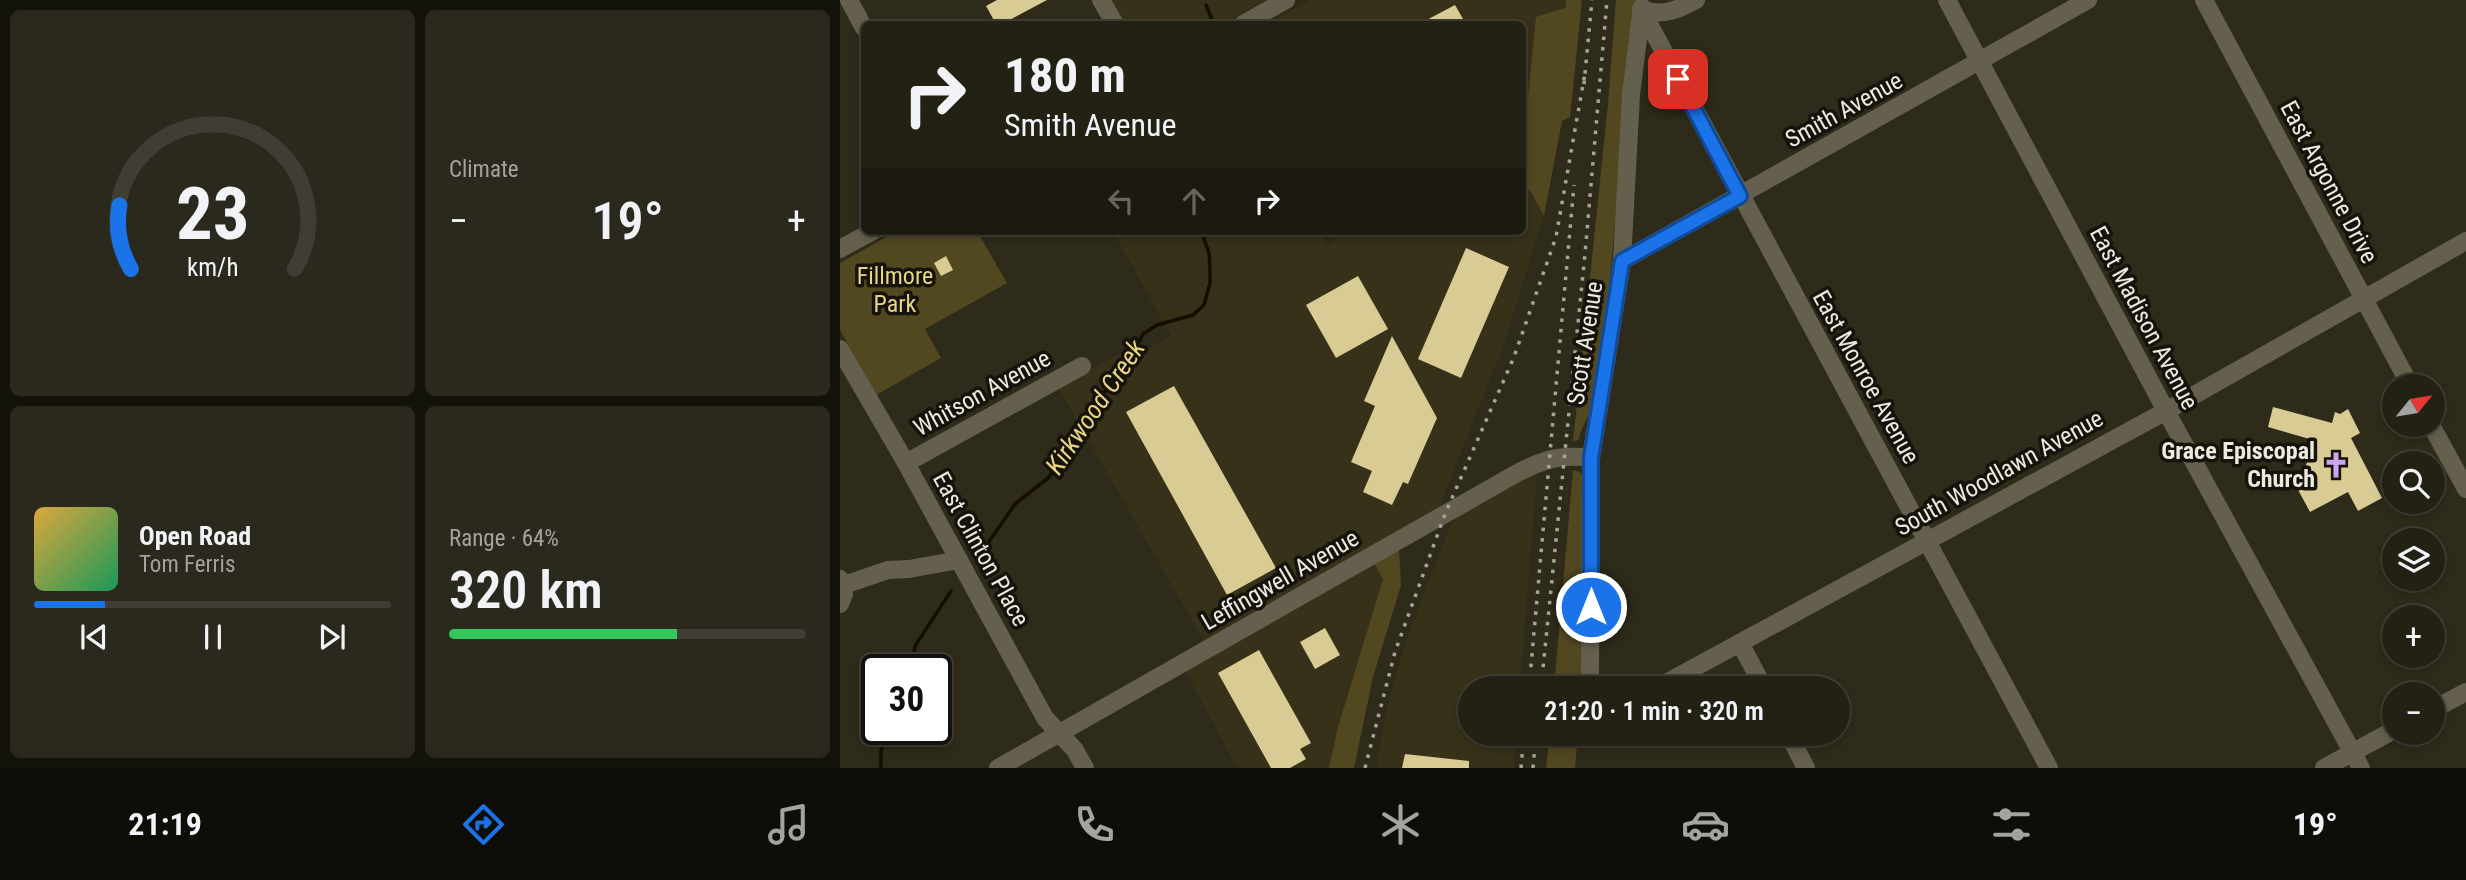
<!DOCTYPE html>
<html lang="en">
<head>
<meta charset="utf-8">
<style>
  :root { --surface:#232014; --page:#2b281d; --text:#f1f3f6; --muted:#a3a3a0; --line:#403e34; --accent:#1a73e8 }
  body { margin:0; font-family:"Roboto Condensed",sans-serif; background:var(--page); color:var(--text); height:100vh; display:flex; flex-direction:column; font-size:26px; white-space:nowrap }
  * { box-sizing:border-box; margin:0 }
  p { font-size:23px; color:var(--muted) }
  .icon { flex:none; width:38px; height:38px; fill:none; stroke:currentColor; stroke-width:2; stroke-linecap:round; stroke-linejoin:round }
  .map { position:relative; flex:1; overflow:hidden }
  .side { display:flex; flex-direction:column; gap:10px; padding:10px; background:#13120b; width:840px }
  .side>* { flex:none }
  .top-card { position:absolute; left:21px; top:21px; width:665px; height:214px; border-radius:10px; box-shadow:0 4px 10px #0003,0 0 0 2px var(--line); background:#232014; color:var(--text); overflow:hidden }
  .needle { width:46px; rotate:60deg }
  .fabs { position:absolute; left:1542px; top:374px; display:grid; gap:14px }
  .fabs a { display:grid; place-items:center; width:63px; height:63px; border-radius:50%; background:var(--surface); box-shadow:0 4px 10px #0003,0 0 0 2px var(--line); font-size:35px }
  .speed { position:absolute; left:21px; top:654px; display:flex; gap:14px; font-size:35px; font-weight:700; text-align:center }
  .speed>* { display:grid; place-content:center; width:91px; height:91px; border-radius:50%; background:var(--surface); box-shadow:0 4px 10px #0003,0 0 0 2px var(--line); line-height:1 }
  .speed .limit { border:4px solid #111; border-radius:10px; background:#fff; color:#111 }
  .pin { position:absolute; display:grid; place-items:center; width:60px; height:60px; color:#fff; margin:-30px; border-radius:14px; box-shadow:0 4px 10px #0006 }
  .me { position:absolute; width:77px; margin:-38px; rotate:0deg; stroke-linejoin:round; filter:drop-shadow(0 0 5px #0008) }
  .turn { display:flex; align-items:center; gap:24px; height:147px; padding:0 28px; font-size:32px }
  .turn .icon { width:91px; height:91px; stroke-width:2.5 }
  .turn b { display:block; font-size:49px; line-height:60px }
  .lanes { display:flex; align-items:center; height:66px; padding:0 28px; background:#0003; justify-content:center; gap:35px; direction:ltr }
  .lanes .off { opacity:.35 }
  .big { font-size:52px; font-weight:600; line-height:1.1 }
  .side .card { flex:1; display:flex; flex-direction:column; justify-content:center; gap:10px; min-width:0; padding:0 24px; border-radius:10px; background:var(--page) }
  .side .dial { align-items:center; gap:0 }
  .dial svg { height:182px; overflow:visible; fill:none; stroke:var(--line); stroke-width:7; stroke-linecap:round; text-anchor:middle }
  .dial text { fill:var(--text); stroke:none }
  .song { display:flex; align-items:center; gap:21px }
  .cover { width:84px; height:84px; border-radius:10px; background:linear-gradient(135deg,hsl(40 70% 55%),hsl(150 70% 35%)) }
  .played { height:7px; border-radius:4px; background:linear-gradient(90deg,var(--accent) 20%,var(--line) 20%) }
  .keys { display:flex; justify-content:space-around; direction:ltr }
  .heat { display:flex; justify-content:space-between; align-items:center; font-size:38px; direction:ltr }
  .charge { height:10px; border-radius:5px; background:linear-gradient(90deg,#34c759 64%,var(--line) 0) }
  .side .tiles { flex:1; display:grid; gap:10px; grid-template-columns:repeat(2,1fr) }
  .trip { position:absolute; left:618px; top:676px; width:392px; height:70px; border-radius:35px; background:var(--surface); box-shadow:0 4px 10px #0003,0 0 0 2px var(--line); font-weight:600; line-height:70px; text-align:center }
  .menu { display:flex; height:112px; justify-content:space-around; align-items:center; background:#0e0d08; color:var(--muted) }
  .menu .icon { width:49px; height:49px }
  .menu .active { color:var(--accent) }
  .menu b { font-size:32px; color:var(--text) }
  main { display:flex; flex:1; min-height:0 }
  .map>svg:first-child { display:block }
  .built { fill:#373119 }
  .green { fill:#524820 }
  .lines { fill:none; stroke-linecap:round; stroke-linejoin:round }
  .stream { stroke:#150e00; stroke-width:3.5 }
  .building { fill:#d8cb94 }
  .minor { stroke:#64604d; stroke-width:18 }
  .rail { stroke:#a8a598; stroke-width:3.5; stroke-dasharray:3.5 7; stroke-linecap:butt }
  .route-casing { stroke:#114b97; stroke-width:18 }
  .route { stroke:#1a73e8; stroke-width:12 }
  .labels { text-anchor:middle; stroke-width:7; stroke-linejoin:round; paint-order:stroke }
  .street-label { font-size:24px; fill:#edebe0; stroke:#15130c }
  .park-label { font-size:24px; fill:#e8d584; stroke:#15130c }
  .poi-label { font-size:24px; font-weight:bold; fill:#edebe0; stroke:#15130c; text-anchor:end }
  .water-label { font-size:26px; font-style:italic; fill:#e8d584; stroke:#15130c }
</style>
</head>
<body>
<main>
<section class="side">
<div class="tiles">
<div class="card dial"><svg viewBox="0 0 100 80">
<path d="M14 69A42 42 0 1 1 86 69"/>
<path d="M14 69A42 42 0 0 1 9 41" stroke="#1a73e8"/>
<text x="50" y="56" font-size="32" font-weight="700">23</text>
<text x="50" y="72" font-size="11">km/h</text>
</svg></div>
<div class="card"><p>Climate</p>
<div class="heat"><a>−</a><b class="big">19°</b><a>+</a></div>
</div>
<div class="card">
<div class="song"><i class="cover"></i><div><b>Open Road</b><p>Tom Ferris</p></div></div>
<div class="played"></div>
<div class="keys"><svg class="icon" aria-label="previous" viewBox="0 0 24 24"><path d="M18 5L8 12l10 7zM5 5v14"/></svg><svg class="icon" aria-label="pause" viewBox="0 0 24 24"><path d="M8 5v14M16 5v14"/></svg><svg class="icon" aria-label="next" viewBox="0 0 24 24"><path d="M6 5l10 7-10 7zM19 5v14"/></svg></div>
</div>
<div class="card"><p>Range · 64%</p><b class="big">320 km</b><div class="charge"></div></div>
</div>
</section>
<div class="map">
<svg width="1626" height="768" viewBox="0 0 1626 768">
  <rect width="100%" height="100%" fill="#2f2b1a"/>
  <g class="built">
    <path d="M 268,0 L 426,0 L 382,24 L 281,24 Z"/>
    <path d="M 470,0 L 726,0 L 683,130 L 682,24 L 426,24 Z"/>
    <path d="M 683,184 L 691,191 L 704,216 L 663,347 L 598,510 L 365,643 L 218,387 L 282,352 L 287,360 L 331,336 L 273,231 L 481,231 L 488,245 L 498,238 L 495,231 L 682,231 Z"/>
    <path d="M 697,473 L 680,688 L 630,688 L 630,733 L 676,733 L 674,768 L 536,768 L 548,701 L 567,638 L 611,524 L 617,516 L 689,474 Z"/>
    <path d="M 534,563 L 543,579 L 498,727 L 489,768 L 397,768 L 345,670 Z"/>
  </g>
  <g class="green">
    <path d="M 726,0 L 742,0 L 730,117 L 722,121 L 704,216 L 691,192 L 683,184 L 683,130 L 685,129 L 696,17 L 725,8 Z"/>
    <path d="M 776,0 L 796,0 C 778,133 777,267 754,400 C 751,414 741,426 739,439 L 733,442 L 768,104 Z"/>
    <path d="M 57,231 L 137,231 L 167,283 L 85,329 L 101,358 L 36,395 L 0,330 L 0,263 Z"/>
    <path d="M 733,470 L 740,472 L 745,480 L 742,688 L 714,688 Z"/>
    <path d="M 559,549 L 561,585 L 533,677 L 514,768 L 489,768 L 498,727 L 543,579 L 534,563 Z"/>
    <path d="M 710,733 L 738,733 L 735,768 L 706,768 Z"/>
  </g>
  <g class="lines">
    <g class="stream">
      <path d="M 366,5 L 373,22"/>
      <path d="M 140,554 L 176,503 L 207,479 L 232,450 L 251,407 L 283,371 L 303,334 L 317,325 L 353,315 L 364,305 L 370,283 L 370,268 L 369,253 L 361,231"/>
      <path d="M 77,670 L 73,659 L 75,646 L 111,591"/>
      <path d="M 41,768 L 41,751 L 48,730"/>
    </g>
  </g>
  <g class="building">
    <path d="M 157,0 L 207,0 L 162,24 L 156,24 L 146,6 Z"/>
    <path d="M 615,5 L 626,24 L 579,24 Z"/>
    <path d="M 626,248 L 669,267 L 621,378 L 578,359 Z"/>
    <path d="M 106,256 L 113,270 L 101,276 L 94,263 Z"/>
    <path d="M 518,276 L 548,329 L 496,358 L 466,305 Z"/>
    <path d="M 552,336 L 597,418 L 568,484 L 563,482 L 552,505 L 523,492 L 532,471 L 511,462 L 535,406 L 524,401 Z"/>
    <path d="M 334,386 L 436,568 L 387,595 L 286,412 Z"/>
    <path d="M 1433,407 L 1492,423 L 1495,412 L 1500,414 L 1508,409 L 1520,433 L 1511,438 L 1542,498 L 1518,511 L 1508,492 L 1470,512 L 1456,486 L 1461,484 L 1473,440 L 1428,427 Z"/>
    <path d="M 485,628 L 500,655 L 475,669 L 460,642 Z"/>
    <path d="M 419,650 L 471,743 L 460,749 L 466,759 L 450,768 L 431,768 L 378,673 Z"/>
    <path d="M 565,754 L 629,761 L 629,768 L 562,768 Z"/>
  </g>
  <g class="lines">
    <g class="minor">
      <path d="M 9,0 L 24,28"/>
      <path d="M 261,0 L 275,24"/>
      <path d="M 1107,0 L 1326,411 L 1521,768"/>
      <path d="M 1364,0 L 1571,387"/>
      <path d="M 801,9 L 1209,768"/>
      <path d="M 801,9 C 823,17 837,10 856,0"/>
      <path d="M 403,24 L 446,0"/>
      <path d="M 0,249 L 33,231"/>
      <path d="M 782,261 L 1248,0"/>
      <path d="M 0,349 L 66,463 L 205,718 L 235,750 L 245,768"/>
      <path d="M 1591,425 L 1626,489"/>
      <path d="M 66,463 L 242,366"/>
      <path d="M 0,579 L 4,594 L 0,604"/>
      <path d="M 4,585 L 48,570 L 69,569 L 119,560"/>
      <path d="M 900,643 L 924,688"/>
      <path d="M 760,688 L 750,682 L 751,458 L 782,261 L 791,95 L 802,7"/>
      <path d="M 817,688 L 1326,411 L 1626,241"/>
      <path d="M 1592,710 L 1626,692"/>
      <path d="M 948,733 L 966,768"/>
      <path d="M 158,768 L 679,472 C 705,459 722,454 751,458"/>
      <path d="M 1484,768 L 1554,730"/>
    </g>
    <g class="rail">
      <path d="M 744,84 L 752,0"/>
      <path d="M 689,688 L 734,185"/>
      <path d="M 701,688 L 745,254 L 767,0"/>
      <path d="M 525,768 L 555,652 L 605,514 L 674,357 L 716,237 L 745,73"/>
      <path d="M 681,768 L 684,733"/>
      <path d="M 693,768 L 696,733"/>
    </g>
  </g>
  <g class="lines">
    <g class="route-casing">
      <path id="route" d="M 751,607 L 751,458 L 782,261 L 900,196 L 838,79"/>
    </g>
    <use href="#route" class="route"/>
  </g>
  <defs>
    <g id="church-bare" transform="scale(2.1)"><path d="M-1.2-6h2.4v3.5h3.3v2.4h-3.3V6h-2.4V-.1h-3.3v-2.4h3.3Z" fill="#c9a5ee" stroke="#15130c" stroke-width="2.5" paint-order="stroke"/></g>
  </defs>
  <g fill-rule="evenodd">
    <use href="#church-bare" x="1496" y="465"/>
  </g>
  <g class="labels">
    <g class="street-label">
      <text transform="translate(1004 110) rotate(-29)" y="8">Smith Avenue</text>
      <text transform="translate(1489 182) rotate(62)" y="8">East Argonne Drive</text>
      <text transform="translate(1304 318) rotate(62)" y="8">East Madison Avenue</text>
      <text transform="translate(745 343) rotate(-81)" y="8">Scott Avenue</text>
      <text transform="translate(1026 377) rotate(61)" y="8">East Monroe Avenue</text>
      <text transform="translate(142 393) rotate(-29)" y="8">Whitson Avenue</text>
      <text transform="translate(1159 473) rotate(-29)" y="8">South Woodlawn Avenue</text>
      <text transform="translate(141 549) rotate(61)" y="8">East Clinton Place</text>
      <text transform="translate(440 580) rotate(-30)" y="8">Leffingwell Avenue</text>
    </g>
    <g class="park-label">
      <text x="55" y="284">Fillmore<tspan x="55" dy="28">Park</tspan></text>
    </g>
    <g class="poi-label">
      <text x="1475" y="459">Grace Episcopal<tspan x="1475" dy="28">Church</tspan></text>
    </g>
    <g class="water-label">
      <text transform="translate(255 407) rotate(-56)" y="9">Kirkwood Creek</text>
    </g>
  </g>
</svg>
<div class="fabs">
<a><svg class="needle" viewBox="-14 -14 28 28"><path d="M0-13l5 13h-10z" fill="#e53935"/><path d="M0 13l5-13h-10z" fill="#a3a3a0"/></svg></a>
<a><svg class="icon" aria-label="search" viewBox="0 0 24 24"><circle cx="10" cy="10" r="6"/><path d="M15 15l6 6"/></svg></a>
<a><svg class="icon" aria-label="layers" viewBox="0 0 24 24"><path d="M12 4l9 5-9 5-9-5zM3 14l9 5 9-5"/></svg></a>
<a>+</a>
<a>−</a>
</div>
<div class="speed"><div class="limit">30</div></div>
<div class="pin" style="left:838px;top:79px;background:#d93025"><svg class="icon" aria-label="arrive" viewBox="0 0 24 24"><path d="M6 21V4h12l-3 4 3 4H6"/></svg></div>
<svg class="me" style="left:751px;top:607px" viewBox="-20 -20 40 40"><circle r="17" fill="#1a73e8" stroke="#fff" stroke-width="3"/><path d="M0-11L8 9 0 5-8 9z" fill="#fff"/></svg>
<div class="trip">21:20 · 1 min · 320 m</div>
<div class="top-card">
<div class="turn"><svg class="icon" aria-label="right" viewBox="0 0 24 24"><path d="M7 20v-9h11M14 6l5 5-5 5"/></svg><div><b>180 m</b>Smith Avenue</div></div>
<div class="lanes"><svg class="icon off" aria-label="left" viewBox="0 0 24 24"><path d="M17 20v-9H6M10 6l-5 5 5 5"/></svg><svg class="icon off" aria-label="ahead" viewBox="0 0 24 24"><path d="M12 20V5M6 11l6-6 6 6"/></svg><svg class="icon" aria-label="right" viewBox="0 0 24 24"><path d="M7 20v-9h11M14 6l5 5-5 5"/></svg></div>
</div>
</div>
</main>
<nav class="menu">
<b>21:19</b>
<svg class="icon active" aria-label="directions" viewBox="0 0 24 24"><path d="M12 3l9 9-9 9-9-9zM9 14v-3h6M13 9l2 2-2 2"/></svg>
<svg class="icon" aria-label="music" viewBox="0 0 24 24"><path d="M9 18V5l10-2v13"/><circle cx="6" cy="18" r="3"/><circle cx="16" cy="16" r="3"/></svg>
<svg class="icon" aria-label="phone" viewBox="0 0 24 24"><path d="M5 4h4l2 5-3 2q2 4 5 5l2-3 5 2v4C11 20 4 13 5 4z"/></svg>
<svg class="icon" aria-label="climate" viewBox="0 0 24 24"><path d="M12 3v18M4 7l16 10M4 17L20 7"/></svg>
<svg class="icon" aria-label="car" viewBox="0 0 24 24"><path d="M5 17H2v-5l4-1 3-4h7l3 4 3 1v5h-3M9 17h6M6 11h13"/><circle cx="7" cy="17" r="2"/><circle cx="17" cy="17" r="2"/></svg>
<svg class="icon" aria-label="filters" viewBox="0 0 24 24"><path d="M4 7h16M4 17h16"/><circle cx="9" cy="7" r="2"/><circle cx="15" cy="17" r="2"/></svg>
<b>19°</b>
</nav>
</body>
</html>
